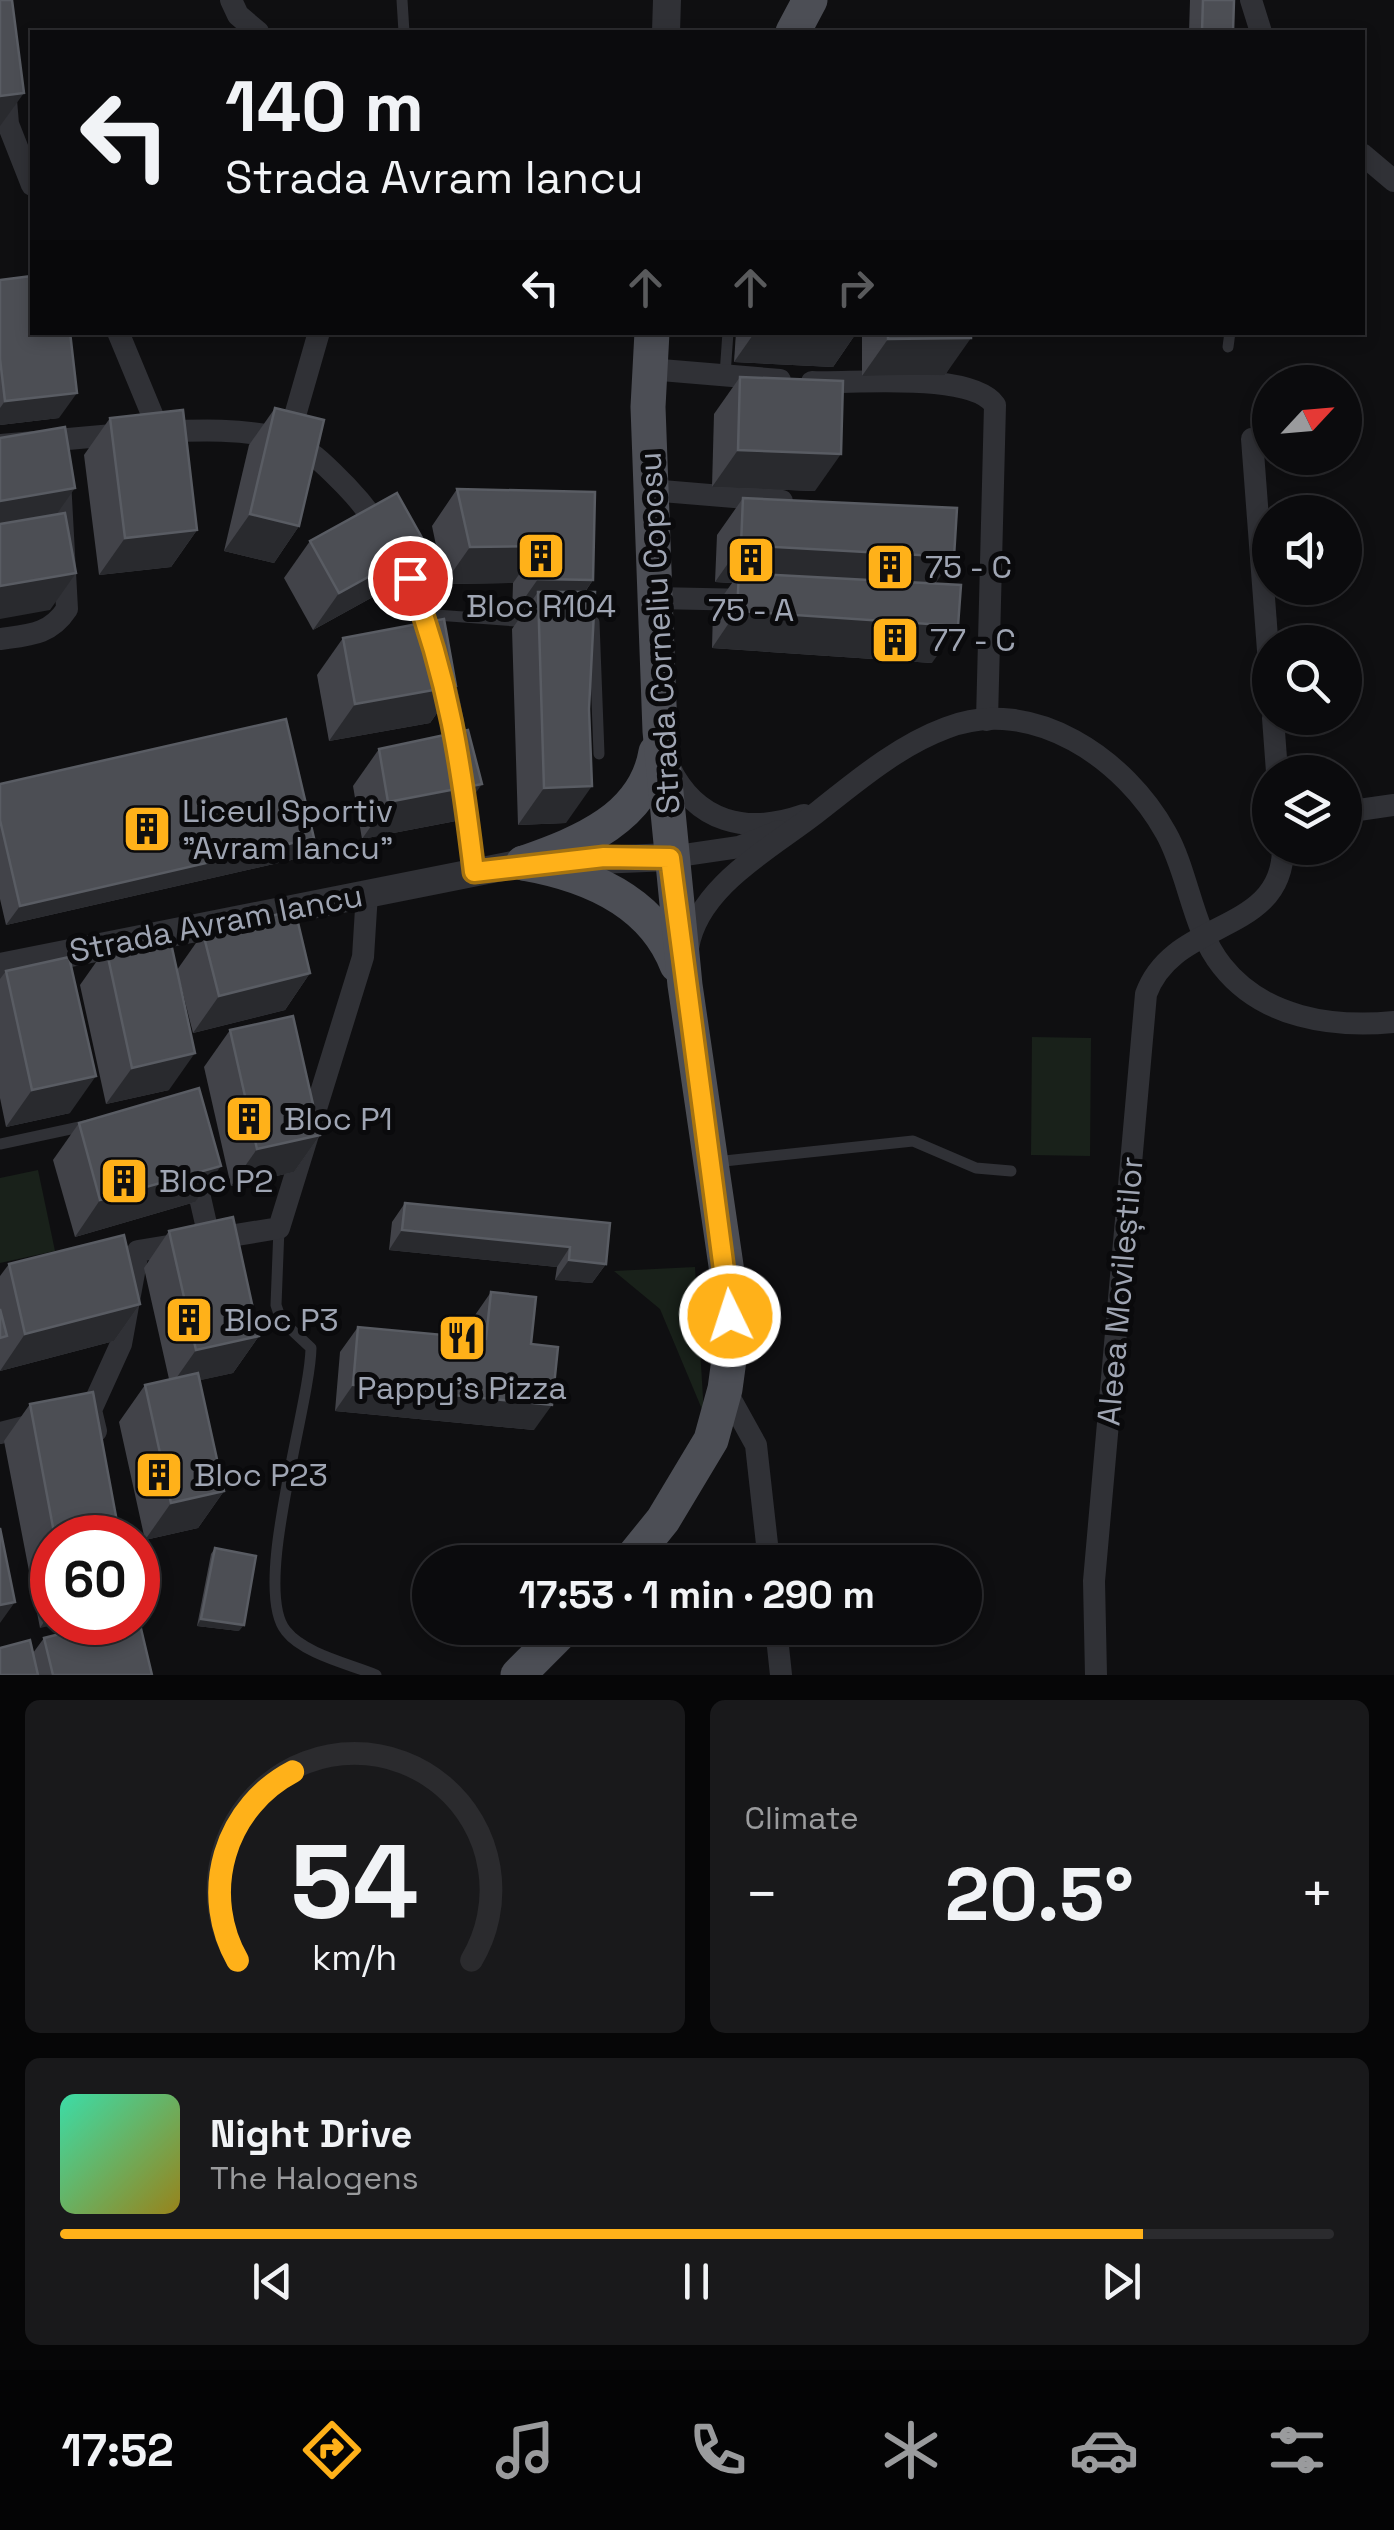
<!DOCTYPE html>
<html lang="en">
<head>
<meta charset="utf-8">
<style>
  :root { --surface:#0b0b0d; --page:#19191b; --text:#f1f3f6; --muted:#9a9b9d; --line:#2b2b2e; --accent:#ffb119 }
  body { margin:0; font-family:"Space Grotesk",sans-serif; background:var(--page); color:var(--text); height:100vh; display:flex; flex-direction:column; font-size:38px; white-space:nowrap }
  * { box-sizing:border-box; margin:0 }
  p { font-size:32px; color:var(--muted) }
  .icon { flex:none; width:55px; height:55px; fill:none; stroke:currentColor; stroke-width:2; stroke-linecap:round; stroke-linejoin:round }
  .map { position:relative; height:1675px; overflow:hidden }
  .drawer { display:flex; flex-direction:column; gap:25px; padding:25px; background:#060607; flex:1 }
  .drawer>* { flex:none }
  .banner { position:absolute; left:30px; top:30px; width:1335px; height:305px; border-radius:0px; box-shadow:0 5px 15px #0003,0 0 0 2px var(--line); background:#0b0b0d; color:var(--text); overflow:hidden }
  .needle { width:65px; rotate:64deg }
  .buttons { position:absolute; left:1252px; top:365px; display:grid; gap:20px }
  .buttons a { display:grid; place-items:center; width:110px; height:110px; border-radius:50%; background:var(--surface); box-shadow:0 5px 15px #0003,0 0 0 2px var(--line); font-size:50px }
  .speed { position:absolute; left:30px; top:1515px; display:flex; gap:20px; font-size:50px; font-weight:700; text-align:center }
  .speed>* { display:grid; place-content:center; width:130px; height:130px; border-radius:50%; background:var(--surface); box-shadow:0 5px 15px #0003,0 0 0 2px var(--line); line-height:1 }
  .speed .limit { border:15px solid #d22; background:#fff; color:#111 }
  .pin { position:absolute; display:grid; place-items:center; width:85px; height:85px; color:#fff; margin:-42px; border:5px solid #fff; border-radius:50%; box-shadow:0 2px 10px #0007 }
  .me { position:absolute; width:110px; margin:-55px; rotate:356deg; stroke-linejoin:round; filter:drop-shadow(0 0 8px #0008) }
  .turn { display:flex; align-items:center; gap:35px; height:210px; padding:0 30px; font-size:45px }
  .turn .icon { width:130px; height:130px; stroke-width:2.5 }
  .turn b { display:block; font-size:70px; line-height:85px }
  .lanes { display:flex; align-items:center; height:95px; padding:0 30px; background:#0003; justify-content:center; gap:50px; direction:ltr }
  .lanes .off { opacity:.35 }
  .big { font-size:75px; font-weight:600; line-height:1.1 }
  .drawer .widget { flex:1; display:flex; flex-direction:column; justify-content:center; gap:15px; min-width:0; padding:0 35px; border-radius:15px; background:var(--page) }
  .drawer .dial { align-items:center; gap:0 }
  .dial svg { height:260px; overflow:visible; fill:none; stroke:var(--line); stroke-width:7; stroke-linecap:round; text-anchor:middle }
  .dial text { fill:var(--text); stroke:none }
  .song { display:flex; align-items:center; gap:30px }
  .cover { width:120px; height:120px; border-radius:15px; background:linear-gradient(135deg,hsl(160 70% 55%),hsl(50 70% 35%)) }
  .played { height:10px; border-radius:5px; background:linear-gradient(90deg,var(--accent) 85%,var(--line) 85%) }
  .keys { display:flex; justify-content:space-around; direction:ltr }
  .heat { display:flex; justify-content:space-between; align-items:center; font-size:55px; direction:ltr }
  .drawer .tiles { flex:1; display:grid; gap:25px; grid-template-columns:1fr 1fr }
  .widget:last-child { grid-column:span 2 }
  .trip { position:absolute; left:412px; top:1545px; width:570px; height:100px; border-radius:50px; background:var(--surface); box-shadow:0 5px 15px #0003,0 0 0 2px var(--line); font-weight:600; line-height:100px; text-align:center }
  .tabs { display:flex; height:160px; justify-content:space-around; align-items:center; background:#040405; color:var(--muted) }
  .tabs .icon { width:70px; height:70px }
  .tabs .on { color:var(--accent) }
  .tabs b { font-size:45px; color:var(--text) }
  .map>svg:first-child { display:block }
  .green { fill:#19211a }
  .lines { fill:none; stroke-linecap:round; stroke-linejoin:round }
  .service { stroke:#303136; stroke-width:11 }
  .minor { stroke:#303136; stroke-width:22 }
  .tertiary { stroke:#303136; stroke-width:28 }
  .primary { stroke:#4c4e55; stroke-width:35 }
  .wall { fill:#424349 }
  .shaded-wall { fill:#292a2e }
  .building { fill:#4c4e54; stroke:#595c63; stroke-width:2.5 }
  .route-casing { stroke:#a67310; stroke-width:25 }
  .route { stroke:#ffb119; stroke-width:18 }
  .labels { text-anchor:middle; stroke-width:10; stroke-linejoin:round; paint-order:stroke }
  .poi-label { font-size:32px; fill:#9fa5b3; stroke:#0a0a0c; text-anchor:start }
  .street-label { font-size:32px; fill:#9fa5b3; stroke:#0a0a0c }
</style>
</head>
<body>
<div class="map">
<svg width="1394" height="1675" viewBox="0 0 1394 1675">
  <rect width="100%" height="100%" fill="#0f0f11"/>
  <g class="green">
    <path d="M 1032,1037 L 1091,1038 L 1090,1156 L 1031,1155 Z"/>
    <path d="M 38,1170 L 55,1251 L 0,1263 L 0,1178 Z"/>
    <path d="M 695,1267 L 704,1414 L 660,1309 L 614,1271 Z"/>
  </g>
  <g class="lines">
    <g class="service">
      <path d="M 402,0 L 404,32"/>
      <path d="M 1228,347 L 1230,332"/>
      <path d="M 725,375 L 728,332"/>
      <path d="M 423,614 L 529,622"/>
      <path d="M 582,622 L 594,622 L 599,754"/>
      <path d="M 0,1144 L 89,1125"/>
      <path d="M 715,1162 L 913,1141 L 976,1168 L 1011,1171"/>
      <path d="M 279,1228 L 276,1305 L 281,1320 L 311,1348 C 310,1406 251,1589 286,1631 C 304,1654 350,1664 376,1675"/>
    </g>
    <g class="minor">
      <path d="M 231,0 L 238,15 L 258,32"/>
      <path d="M 1251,0 L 1261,32"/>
      <path d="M 5,88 L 8,124 L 32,185"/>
      <path d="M 1362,154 L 1394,181"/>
      <path d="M 118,332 L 159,431"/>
      <path d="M 649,369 L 780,380"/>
      <path d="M 812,382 C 853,384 971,371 995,405 L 987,720"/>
      <path d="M 156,432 C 198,430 245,428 286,440 C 309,447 329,469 346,486 C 444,588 458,738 474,872"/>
      <path d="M 1252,439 L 1270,677"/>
      <path d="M 288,440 L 319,332"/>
      <path d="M 0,445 L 124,434"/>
      <path d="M 650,490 L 782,501"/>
      <path d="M 655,598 L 751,600"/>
      <path d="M 0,639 C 29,635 50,635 67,609 L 60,480"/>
      <path d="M 1273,718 L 1277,772"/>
      <path d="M 669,766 C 696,823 747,835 804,815"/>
      <path d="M 1345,812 L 1394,805"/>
      <path d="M 671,857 L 739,847 L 779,831"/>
      <path d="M 688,948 C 698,885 774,847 820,810 C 859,779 900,745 946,728 C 1033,694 1126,760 1166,833 C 1189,874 1192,929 1222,966 C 1263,1018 1332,1028 1394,1022"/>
      <path d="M 193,1167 L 209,1237"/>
      <path d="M 725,1389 L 756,1445 L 769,1562"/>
      <path d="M 96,1431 L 91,1410 L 121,1344 L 138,1251 L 279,1228 L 363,957 L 367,893"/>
      <path d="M 0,1433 L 40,1423"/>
      <path d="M 776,1628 L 781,1675"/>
      <path d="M 1096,1675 L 1094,1581 L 1146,994 C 1174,917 1283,936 1283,848"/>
    </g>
    <g class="tertiary">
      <path d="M 666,32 L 667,0"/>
      <path d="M 0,967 L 523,863 L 671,857"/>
    </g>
    <g class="primary">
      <path d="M 793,32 L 810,0"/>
      <path d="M 523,863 C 587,874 652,900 677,965"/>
      <path d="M 524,863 C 581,843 645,818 656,752"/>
      <path d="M 629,1562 L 663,1520 L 711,1440 L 725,1389 L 731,1345 L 729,1286 L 685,985 L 660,731 L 648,407 L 652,332"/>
      <path d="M 518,1675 L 565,1628"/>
    </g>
  </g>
  <g class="wall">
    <path d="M 1190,0 L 1234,0 L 1233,32 L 1189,32 Z"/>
    <path d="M 0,280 L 59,418 L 0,425 Z"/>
    <path d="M 736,332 L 857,332 L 833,367 L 734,362 Z"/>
    <path d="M 862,332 L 971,332 L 945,375 L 862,376 Z"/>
    <path d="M 740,377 L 815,491 L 712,487 L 714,414 Z"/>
    <path d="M 275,408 L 299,526 L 274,563 L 224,551 L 249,445 Z"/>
    <path d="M 110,418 L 197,530 L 171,567 L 99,575 L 84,455 Z"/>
    <path d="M 457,489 L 593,580 L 585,592 L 566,823 L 518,825 L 512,629 L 521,616 L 512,616 L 513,583 L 444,584 L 432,526 Z"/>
    <path d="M 743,498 L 954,557 L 934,584 L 932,663 L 712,648 L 713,610 L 732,583 L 715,582 L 717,535 Z"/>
    <path d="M 310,541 L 426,545 L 400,582 L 313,630 L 284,578 Z"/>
    <path d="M 343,638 L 456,686 L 430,723 L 329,741 L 317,675 Z"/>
    <path d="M 379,749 L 456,821 L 362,839 L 353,786 Z"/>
    <path d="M 0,784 L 314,838 L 300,858 L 6,925 L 0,899 Z"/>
    <path d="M 203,933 L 310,973 L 285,1010 L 193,1033 L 177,970 Z"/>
    <path d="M 106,948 L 169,1090 L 106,1104 L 80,985 Z"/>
    <path d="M 6,971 L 70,1113 L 6,1127 L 0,1098 L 0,979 Z"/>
    <path d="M 230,1030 L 320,1135 L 294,1172 L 231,1186 L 204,1067 Z"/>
    <path d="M 79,1123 L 195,1202 L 75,1237 L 53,1160 Z"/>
    <path d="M 405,1203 L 610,1223 L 606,1264 L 592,1283 L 555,1280 L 557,1267 L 389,1250 L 392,1222 Z"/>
    <path d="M 169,1231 L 259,1336 L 233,1373 L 200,1380 L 224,1491 L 198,1528 L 145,1540 L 119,1422 L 145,1385 L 169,1379 L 144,1268 Z"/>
    <path d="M 9,1264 L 140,1304 L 114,1341 L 0,1371 L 0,1276 Z"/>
    <path d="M 491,1292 L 531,1344 L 534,1430 L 335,1411 L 340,1352 L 358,1327 L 471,1338 L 473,1318 Z"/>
    <path d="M 30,1404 L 120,1538 L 52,1538 L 52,1622 L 40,1628 L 4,1441 Z"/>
    <path d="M 215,1548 L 239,1631 L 197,1626 L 211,1554 Z"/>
    <path d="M 44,1638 L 152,1675 L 0,1675 L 33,1653 Z"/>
  </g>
  <g class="shaded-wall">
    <path d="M 24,93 L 0,126 L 0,96 Z"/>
    <path d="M 755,332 L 857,332 L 833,367 L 734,362 Z"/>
    <path d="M 971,338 L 945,375 L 862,376 L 888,339 Z"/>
    <path d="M 77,393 L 59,418 L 0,425 L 0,408 L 5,401 Z"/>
    <path d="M 738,450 L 841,454 L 815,491 L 712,487 Z"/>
    <path d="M 75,488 L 49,525 L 0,533 L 0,501 Z"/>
    <path d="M 250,514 L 299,526 L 274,563 L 224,551 Z"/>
    <path d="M 197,530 L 171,567 L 99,575 L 125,538 Z"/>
    <path d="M 426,545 L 400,582 L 313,630 L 339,593 Z"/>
    <path d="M 741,545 L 954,557 L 928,594 L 739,573 L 732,583 L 715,582 Z"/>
    <path d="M 539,546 L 513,583 L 444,584 L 470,547 Z"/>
    <path d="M 76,573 L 50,610 L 0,619 L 0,586 Z"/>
    <path d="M 538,579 L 593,580 L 567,617 L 538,592 L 521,616 L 512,616 Z"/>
    <path d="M 737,611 L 958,626 L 932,663 L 712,648 Z"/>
    <path d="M 456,686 L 430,723 L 329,741 L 355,704 Z"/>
    <path d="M 482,784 L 456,821 L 362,839 L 388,802 Z"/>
    <path d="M 592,786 L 566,823 L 518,825 L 544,788 Z"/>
    <path d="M 314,838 L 300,858 L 6,925 L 20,906 Z"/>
    <path d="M 310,973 L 285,1010 L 193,1033 L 219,996 Z"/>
    <path d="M 195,1053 L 169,1090 L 106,1104 L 132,1068 Z"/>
    <path d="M 96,1076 L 70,1113 L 6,1127 L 32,1090 Z"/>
    <path d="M 320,1135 L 294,1172 L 231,1186 L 257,1149 Z"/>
    <path d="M 221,1166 L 195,1202 L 75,1237 L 100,1200 Z"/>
    <path d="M 402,1230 L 570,1247 L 557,1267 L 389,1250 Z"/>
    <path d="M 569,1260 L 606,1264 L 592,1283 L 555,1280 Z"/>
    <path d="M 140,1304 L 114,1341 L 0,1371 L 25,1334 Z"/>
    <path d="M 259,1336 L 233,1373 L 170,1387 L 196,1350 Z"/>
    <path d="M 353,1385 L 552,1405 L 534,1430 L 335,1411 Z"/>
    <path d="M 224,1491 L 198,1528 L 145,1540 L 171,1503 Z"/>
    <path d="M 15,1602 L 0,1623 L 0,1605 Z"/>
    <path d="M 52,1610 L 52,1622 L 67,1622 L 40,1628 Z"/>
    <path d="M 201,1619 L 244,1625 L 239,1631 L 197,1626 Z"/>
  </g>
  <g class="building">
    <path d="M 0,0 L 12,0 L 24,93 L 0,96 Z"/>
    <path d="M 1203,0 L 1234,0 L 1233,32 L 1202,32 Z"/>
    <path d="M 32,276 L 32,332 L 70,332 L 77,393 L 5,401 L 0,359 L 0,280 Z"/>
    <path d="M 888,332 L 971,332 L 971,338 L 888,339 Z"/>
    <path d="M 740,377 L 843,381 L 841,454 L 738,450 Z"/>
    <path d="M 275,408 L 324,420 L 299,526 L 250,514 Z"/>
    <path d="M 183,410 L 197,530 L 125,538 L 110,418 Z"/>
    <path d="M 65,427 L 75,488 L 0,501 L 0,438 Z"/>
    <path d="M 457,489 L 595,492 L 593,580 L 538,579 L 539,546 L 470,547 Z"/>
    <path d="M 397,493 L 426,545 L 339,593 L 310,541 Z"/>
    <path d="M 743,498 L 957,508 L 954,557 L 741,545 Z"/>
    <path d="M 65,513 L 76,573 L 0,586 L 0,524 Z"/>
    <path d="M 739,573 L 961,585 L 958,626 L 737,611 Z"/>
    <path d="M 538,592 L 595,592 L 589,709 L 592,786 L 544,788 Z"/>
    <path d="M 444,619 L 456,686 L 355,704 L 343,638 Z"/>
    <path d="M 286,719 L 314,838 L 20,906 L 0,820 L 0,784 Z"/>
    <path d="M 468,730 L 482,784 L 388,802 L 379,749 Z"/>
    <path d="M 295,910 L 310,973 L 219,996 L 203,933 Z"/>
    <path d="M 169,934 L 195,1053 L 132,1068 L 106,948 Z"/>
    <path d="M 69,957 L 96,1076 L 32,1090 L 6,971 Z"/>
    <path d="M 293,1016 L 320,1135 L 257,1149 L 230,1030 Z"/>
    <path d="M 199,1088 L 221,1166 L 100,1200 L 79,1123 Z"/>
    <path d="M 405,1203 L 610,1223 L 606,1264 L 569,1260 L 570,1247 L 402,1230 Z"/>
    <path d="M 233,1217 L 259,1336 L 196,1350 L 169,1231 Z"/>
    <path d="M 124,1235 L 140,1304 L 25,1334 L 9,1264 Z"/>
    <path d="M 491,1292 L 536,1297 L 531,1344 L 558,1347 L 552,1405 L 353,1385 L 358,1327 L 486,1339 Z"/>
    <path d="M 0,1309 L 7,1336 L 0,1338 Z"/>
    <path d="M 198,1373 L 224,1491 L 171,1503 L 145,1385 Z"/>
    <path d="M 93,1392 L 120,1538 L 55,1538 L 30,1404 Z"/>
    <path d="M 0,1528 L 15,1602 L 0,1605 Z"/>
    <path d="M 215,1548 L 256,1556 L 244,1625 L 201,1619 Z"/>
    <path d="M 138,1616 L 152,1675 L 53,1675 L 44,1638 L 107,1622 L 138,1622 Z"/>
    <path d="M 30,1640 L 38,1675 L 0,1675 L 0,1648 Z"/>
  </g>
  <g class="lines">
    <g class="route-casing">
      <path id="route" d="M 410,578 C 449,681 461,763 474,872 L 604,857 L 670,858 L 730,1316"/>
    </g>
    <use href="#route" class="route"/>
  </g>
  <defs>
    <g id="building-square" transform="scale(2.5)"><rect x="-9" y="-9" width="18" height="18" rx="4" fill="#ffb119" stroke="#0a0a0c"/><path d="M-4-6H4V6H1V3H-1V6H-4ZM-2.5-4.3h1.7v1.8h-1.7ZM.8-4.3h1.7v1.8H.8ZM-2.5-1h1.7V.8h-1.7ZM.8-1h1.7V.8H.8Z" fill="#111"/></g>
    <g id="restaurant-square" transform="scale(2.5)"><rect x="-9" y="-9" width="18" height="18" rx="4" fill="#ffb119" stroke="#0a0a0c"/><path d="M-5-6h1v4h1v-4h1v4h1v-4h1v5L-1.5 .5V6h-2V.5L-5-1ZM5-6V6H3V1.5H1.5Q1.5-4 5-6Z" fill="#111"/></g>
  </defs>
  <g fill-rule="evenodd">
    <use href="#building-square" x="541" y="556"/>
    <use href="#building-square" x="751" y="560"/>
    <use href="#building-square" x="890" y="567"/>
    <use href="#building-square" x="895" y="640"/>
    <use href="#building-square" x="147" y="829"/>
    <use href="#building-square" x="249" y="1119"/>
    <use href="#building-square" x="124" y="1181"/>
    <use href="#building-square" x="189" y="1320"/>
    <use href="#restaurant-square" x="462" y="1338"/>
    <use href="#building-square" x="159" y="1475"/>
  </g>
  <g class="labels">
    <g class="poi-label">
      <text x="925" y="578">75 - C</text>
      <text x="541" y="617" text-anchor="middle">Bloc R104</text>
      <text x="751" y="621" text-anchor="middle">75 - A</text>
      <text x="930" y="651">77 - C</text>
      <text x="182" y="822">Liceul Sportiv<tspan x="182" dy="37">"Avram Iancu"</tspan></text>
      <text x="284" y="1130">Bloc P1</text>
      <text x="159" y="1192">Bloc P2</text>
      <text x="224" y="1331">Bloc P3</text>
      <text x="462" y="1399" text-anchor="middle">Pappy's Pizza</text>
      <text x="194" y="1486">Bloc P23</text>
    </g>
    <g class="street-label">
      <text transform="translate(659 633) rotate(-93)" y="11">Strada Corneliu Coposu</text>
      <text transform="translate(216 923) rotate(-11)" y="11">Strada Avram Iancu</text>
      <text transform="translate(1120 1291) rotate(-85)" y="11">Aleea Movileștilor</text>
    </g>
  </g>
</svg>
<div class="buttons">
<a><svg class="needle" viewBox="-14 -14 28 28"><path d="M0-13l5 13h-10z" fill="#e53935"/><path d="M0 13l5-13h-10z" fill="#9a9b9d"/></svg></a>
<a><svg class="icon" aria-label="sound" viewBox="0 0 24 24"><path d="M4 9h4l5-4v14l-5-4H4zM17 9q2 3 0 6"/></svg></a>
<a><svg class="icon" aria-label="search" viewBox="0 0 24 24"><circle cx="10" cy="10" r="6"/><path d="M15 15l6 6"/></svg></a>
<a><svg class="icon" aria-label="layers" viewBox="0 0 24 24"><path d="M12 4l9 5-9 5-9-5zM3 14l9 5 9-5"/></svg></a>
</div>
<div class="speed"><div class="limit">60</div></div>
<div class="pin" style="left:410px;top:578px;background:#d93025"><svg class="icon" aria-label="arrive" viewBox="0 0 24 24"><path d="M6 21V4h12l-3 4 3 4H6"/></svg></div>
<svg class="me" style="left:730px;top:1316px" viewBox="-20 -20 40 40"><circle r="17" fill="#ffb119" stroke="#fff" stroke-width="3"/><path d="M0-11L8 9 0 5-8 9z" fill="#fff"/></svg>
<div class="trip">17:53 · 1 min · 290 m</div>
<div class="banner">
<div class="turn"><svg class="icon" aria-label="left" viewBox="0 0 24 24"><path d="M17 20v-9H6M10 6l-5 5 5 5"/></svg><div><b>140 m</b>Strada Avram Iancu</div></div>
<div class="lanes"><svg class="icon" aria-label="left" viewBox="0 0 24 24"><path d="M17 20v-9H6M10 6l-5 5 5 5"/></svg><svg class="icon off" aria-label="ahead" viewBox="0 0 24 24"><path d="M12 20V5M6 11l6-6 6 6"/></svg><svg class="icon off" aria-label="ahead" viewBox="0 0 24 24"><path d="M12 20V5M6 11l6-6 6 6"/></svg><svg class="icon off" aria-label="right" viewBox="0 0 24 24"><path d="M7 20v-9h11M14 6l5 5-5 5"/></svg></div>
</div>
</div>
<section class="drawer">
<div class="tiles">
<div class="widget dial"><svg viewBox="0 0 100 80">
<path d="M14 69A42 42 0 1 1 86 69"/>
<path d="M14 69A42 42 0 0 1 31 11" stroke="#ffb119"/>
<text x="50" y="56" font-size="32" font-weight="700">54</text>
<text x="50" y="72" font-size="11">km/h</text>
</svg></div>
<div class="widget"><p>Climate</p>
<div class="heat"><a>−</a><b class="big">20.5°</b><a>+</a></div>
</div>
<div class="widget">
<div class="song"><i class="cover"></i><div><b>Night Drive</b><p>The Halogens</p></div></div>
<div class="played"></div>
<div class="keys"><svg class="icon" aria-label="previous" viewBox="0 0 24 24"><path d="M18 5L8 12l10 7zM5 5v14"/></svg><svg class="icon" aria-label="pause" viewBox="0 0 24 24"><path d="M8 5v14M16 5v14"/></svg><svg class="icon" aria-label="next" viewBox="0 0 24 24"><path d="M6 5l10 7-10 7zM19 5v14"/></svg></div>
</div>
</div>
</section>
<nav class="tabs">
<b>17:52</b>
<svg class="icon on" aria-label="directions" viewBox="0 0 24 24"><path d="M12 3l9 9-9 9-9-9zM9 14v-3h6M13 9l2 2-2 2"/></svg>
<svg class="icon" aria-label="music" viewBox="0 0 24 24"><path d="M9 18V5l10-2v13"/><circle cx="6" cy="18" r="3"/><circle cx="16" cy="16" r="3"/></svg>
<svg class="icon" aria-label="phone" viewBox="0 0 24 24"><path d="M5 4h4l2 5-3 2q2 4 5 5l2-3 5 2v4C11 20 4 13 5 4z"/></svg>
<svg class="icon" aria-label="climate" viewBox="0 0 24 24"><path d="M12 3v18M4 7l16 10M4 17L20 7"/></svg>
<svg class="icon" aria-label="car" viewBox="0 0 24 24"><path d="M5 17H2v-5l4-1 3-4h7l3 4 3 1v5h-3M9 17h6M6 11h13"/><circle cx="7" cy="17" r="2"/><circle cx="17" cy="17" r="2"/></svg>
<svg class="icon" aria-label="filters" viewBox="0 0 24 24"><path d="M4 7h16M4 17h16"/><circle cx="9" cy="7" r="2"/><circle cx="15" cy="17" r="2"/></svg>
</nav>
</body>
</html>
